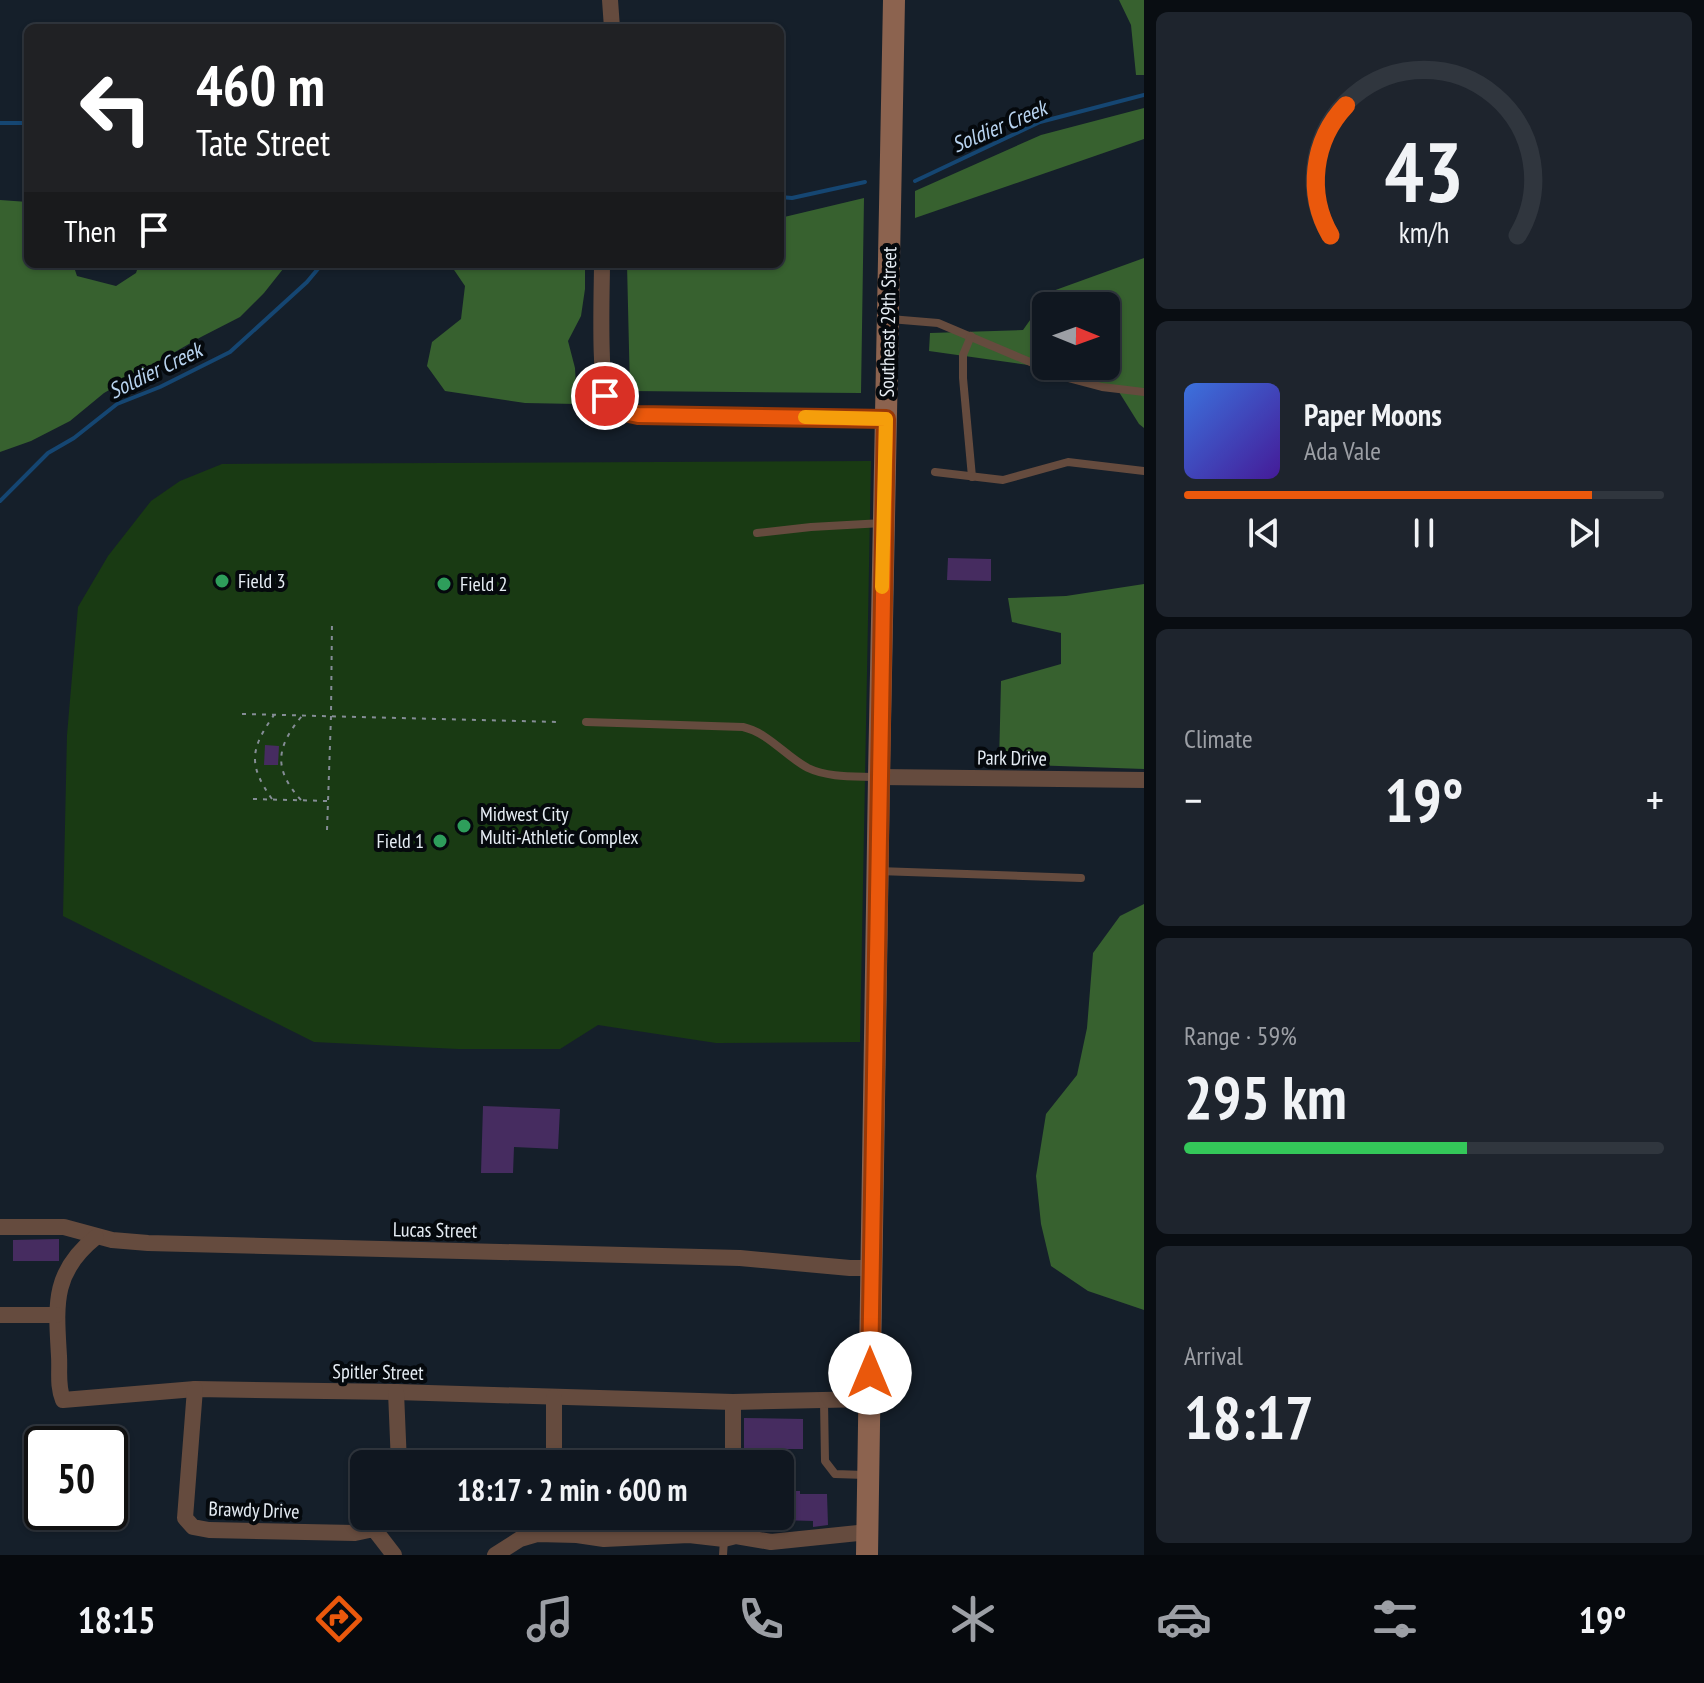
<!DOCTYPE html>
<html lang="en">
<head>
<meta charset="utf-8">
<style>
  :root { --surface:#101720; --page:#1e242d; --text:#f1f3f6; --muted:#9c9fa5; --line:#30363e; --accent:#ea580c }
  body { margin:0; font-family:"PT Sans Narrow",sans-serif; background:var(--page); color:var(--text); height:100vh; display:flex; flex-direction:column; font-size:30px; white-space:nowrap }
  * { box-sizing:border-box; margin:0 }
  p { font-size:26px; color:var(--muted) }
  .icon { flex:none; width:44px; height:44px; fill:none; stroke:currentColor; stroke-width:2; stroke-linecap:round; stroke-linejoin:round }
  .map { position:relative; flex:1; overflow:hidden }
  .panel { display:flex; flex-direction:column; gap:12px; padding:12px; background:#090d12; width:560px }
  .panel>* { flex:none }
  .guide { position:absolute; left:24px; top:24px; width:760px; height:244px; border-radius:12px; box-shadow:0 2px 6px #0004,0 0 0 2px var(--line); background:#202124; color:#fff; overflow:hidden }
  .needle { width:52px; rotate:91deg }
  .buttons { position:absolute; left:1032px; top:292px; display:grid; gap:16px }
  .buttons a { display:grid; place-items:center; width:88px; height:88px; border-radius:12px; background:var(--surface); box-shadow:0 2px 6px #0004,0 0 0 2px var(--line); font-size:40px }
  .speed { position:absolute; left:24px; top:1426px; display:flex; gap:16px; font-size:40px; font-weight:700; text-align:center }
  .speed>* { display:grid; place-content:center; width:104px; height:104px; border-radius:50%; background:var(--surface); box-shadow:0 2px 6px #0004,0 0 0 2px var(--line); line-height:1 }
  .speed .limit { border:4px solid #111; border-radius:12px; background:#fff; color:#111 }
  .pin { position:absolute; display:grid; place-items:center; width:68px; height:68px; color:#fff; margin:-34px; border:4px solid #fff; border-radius:50%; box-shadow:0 2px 8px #0007 }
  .me { position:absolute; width:88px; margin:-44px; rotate:0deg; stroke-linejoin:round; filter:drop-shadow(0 0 6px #0008) }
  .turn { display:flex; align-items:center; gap:28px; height:168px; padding:0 40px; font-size:36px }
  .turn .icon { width:104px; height:104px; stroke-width:2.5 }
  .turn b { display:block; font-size:56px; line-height:68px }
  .then { display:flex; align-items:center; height:76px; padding:0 40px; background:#0003; gap:16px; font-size:30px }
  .big { font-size:60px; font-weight:700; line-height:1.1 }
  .panel .widget { flex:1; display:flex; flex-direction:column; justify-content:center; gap:12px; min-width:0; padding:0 28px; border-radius:12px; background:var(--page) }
  .panel .dial { align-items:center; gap:0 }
  .dial svg { height:208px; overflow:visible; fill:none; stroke:var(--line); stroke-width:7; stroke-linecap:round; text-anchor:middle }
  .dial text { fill:var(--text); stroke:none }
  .song { display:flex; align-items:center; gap:24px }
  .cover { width:96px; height:96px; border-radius:12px; background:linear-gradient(135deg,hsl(220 70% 55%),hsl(260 70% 35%)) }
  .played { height:8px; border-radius:4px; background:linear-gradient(90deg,var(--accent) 85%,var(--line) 85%) }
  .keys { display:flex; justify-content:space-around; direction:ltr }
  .heat { display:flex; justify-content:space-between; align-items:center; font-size:44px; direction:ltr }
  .charge { height:12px; border-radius:6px; background:linear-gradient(90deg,#34c759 59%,var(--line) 0) }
  .trip { position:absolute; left:350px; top:1450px; width:444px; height:80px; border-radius:12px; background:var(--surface); box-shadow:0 2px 6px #0004,0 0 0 2px var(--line); font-weight:700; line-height:80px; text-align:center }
  .tabs { display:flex; height:128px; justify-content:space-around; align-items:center; background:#06090d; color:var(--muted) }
  .tabs .icon { width:56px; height:56px }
  .tabs .on { color:var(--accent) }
  .tabs b { font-size:36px; color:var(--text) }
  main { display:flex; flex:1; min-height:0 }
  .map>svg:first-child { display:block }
  .green { fill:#193a13 }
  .forest { fill:#37612f; fill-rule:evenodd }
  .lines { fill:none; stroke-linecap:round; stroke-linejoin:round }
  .stream { stroke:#154672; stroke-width:4 }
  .building { fill:#462c60 }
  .path { stroke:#858d96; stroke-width:2; stroke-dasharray:4 6; stroke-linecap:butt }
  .lane { stroke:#654b3e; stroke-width:8 }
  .street { stroke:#654b3e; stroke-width:16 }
  .secondary { stroke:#8c634f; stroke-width:22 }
  .route-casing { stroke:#983908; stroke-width:20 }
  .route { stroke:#ea580c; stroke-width:14 }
  .slow { stroke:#f59e0b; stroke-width:14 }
  .leisure-dot { fill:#2e9e5b; stroke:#05090d; stroke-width:3 }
  .labels { text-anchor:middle; stroke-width:8; stroke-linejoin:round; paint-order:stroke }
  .street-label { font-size:20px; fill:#e5ecf3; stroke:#05090d }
  .poi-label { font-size:20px; fill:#e5ecf3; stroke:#05090d; text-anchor:start }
  .water-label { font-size:22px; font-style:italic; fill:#b9d4f0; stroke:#05090d }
</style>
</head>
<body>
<main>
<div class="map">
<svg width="1144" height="1555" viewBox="0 0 1144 1555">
  <rect width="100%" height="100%" fill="#151f2a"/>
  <path class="green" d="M 871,461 L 860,1042 L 716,1043 L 598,1025 L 560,1049 L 458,1049 L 314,1042 L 63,916 L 67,735 L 78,607 L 108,556 L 151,501 L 180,481 L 222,464 Z"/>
  <g class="forest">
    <path d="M 1119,0 L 1144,0 L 1144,75 L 1136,75 L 1131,25 Z"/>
    <path d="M 1144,108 L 1144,139 L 915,218 L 915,191 L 1041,135 Z"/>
    <path d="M 864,198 L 861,393 L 630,391 L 627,264 L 780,264 L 780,218 Z"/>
    <path d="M 0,200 L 28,202 L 28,264 L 73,264 L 77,276 L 116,286 L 136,273 L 139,264 L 287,264 L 264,293 L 240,317 L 201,337 L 104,393 L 70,421 L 31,441 L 0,452 Z"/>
    <path d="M 1144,258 L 1144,428 L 1139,424 L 1119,392 L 1035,366 L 929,351 L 930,333 L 1023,330 L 1050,292 ZM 1046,306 L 1106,306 L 1106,366 L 1046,366 Z"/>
    <path d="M 450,264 L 585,264 L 585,289 L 581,316 L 568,341 L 575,368 L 577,404 L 525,403 L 445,391 L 427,366 L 432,342 L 461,319 L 465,286 Z"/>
    <path d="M 1144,584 L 1144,769 L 999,764 L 1001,681 L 1061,664 L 1061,633 L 1012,622 L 1008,598 L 1066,596 Z"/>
    <path d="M 1144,904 L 1144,1310 L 1088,1291 L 1051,1266 L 1041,1224 L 1036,1176 L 1046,1114 L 1077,1075 L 1087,1028 L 1093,953 L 1120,916 Z"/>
  </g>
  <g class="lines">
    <g class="stream">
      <path d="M 0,123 L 28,123"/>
      <path d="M 915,181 L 1040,122 L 1144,95"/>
      <path d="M 780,197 L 792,198 L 865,182"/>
      <path d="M 0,501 L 48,453 L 74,438 L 117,404 L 160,387 L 230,352 L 307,282 L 322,264"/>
    </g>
  </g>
  <g class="building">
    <path d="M 948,558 L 991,559 L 991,581 L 947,580 Z"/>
    <path d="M 265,745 L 279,746 L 278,765 L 264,765 Z"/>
    <path d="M 483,1106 L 560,1109 L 558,1149 L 514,1147 L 513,1173 L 481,1173 Z"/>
    <path d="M 59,1239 L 59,1261 L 13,1261 L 13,1240 Z"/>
    <path d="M 744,1418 L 803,1419 L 803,1449 L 744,1449 Z"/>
    <path d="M 780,1491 L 800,1491 L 800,1494 L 827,1494 L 828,1525 L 813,1527 L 813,1521 L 780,1520 Z"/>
  </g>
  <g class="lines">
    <g class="path">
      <path d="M 242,714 L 557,722"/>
      <path d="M 253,799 L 327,801"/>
      <path d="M 272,799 C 248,765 250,749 274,715"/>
      <path d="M 301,800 C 273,769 276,747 302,716"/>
      <path d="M 327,830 L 331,716 L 332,621"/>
    </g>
    <g class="lane">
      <path d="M 890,319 L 938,323 L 1068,378 L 1102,387 L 1144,392"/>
      <path d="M 971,336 L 963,355 L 963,378 L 972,477"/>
      <path d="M 935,472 L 1003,480 L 1068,462 L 1144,471"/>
      <path d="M 757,533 L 811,527 L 883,523"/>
      <path d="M 586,722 L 743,727 C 769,733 785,756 808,768 C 829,778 855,776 878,777"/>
      <path d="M 878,871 L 1081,878"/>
      <path d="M 824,1401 L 825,1461 L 835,1474 L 865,1475"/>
      <path d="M 723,1555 L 724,1539"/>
    </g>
    <g class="street">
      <path d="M 610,0 L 612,28"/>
      <path d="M 602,264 C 602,288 598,388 609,402 C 616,412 627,413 638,415 L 886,419"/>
      <path d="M 879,777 L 1144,780"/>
      <path d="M 0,1227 L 64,1227 L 112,1240 L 148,1243 L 740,1258 L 850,1268 L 871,1268"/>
      <path d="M 96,1237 C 52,1272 56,1305 59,1356 C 60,1372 57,1385 63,1400 L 195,1389 L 396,1392 L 733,1402 L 870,1399"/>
      <path d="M 0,1315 L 56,1315"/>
      <path d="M 195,1389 L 185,1518 L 193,1527 L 209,1530 L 355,1533 L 374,1529 L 394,1555"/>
      <path d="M 396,1392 L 399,1464"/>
      <path d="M 733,1402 L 733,1464"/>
      <path d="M 554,1464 L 554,1397"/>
      <path d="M 733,1516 L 736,1536"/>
      <path d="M 374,1529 L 390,1520 L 391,1516"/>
      <path d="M 554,1534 L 554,1516"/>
      <path d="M 495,1555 L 520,1539 L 537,1534 L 577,1535 L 604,1539 L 689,1535 L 724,1539 L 736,1536 L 771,1542 L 868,1532"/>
    </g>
    <path class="secondary" d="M 867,1555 L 879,777 L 894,0"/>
  </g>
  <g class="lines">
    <g class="route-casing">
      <path id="route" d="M 605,396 C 614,409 623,412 638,415 L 886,419 L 870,1373"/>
    </g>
    <use href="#route" class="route"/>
    <path class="slow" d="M 805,417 L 886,419 L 882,587"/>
  </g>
  <g class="leisure-dot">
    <circle cx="222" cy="581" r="8"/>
    <circle cx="444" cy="584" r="8"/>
    <circle cx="464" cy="826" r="8"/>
    <circle cx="440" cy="841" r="8"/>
  </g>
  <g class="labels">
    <g class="street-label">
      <text transform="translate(888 322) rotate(-89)" y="7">Southeast 29th Street</text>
      <text transform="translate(1012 758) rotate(1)" y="7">Park Drive</text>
      <text transform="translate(435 1230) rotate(1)" y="7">Lucas Street</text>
      <text transform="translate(378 1372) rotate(1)" y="7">Spitler Street</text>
      <text transform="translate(254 1510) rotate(2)" y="7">Brawdy Drive</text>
    </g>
    <g class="poi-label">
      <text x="238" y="588">Field 3</text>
      <text x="460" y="591">Field 2</text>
      <text x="480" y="821">Midwest City<tspan x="480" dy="23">Multi-Athletic Complex</tspan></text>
      <text x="424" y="848" text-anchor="end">Field 1</text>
    </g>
    <g class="water-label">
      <text transform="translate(999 126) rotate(-23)" y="8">Soldier Creek</text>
      <text transform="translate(155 370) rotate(-26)" y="8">Soldier Creek</text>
    </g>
  </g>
</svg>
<div class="buttons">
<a><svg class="needle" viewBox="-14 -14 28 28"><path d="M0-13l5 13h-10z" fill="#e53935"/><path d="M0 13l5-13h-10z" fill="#9c9fa5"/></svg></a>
</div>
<div class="speed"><div class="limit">50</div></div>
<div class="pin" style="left:605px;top:396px;background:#d93025"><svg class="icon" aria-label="arrive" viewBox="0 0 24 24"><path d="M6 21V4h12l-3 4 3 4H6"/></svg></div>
<svg class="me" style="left:870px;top:1373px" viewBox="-20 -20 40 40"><circle r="19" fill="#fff"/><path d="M0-13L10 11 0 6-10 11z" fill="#ea580c"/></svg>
<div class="trip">18:17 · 2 min · 600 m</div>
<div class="guide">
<div class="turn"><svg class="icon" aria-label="left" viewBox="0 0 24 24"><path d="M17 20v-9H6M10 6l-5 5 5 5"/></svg><div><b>460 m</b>Tate Street</div></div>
<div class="then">Then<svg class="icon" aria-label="arrive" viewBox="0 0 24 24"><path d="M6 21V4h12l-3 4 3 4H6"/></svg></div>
</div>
</div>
<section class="panel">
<div class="widget dial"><svg viewBox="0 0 100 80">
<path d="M14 69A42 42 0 1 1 86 69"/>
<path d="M14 69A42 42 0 0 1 20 19" stroke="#ea580c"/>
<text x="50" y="56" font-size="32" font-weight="700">43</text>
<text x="50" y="72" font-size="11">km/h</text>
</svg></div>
<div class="widget">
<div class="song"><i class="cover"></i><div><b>Paper Moons</b><p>Ada Vale</p></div></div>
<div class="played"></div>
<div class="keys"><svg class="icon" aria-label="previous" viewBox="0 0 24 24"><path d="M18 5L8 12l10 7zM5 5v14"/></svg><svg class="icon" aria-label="pause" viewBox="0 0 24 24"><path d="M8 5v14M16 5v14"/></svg><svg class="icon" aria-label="next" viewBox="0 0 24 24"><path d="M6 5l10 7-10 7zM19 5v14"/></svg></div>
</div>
<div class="widget"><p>Climate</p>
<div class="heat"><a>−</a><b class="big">19°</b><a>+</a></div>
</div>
<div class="widget"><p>Range · 59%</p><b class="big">295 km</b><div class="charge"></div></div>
<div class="widget"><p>Arrival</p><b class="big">18:17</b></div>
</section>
</main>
<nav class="tabs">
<b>18:15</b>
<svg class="icon on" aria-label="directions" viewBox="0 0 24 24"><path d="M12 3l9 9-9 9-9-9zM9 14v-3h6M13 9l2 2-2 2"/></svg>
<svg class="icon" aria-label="music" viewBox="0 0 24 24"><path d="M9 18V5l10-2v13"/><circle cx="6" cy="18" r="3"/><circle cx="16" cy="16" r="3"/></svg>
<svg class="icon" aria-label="phone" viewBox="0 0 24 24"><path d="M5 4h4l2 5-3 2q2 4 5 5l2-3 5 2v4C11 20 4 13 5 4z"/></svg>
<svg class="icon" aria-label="climate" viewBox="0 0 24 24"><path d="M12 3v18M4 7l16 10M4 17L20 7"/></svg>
<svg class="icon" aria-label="car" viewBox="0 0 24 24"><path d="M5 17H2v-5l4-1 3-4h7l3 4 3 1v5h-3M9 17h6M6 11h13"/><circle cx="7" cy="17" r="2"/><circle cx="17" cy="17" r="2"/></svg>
<svg class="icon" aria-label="filters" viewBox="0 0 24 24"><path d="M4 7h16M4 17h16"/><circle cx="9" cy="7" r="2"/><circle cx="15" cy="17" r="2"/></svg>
<b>19°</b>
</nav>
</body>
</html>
